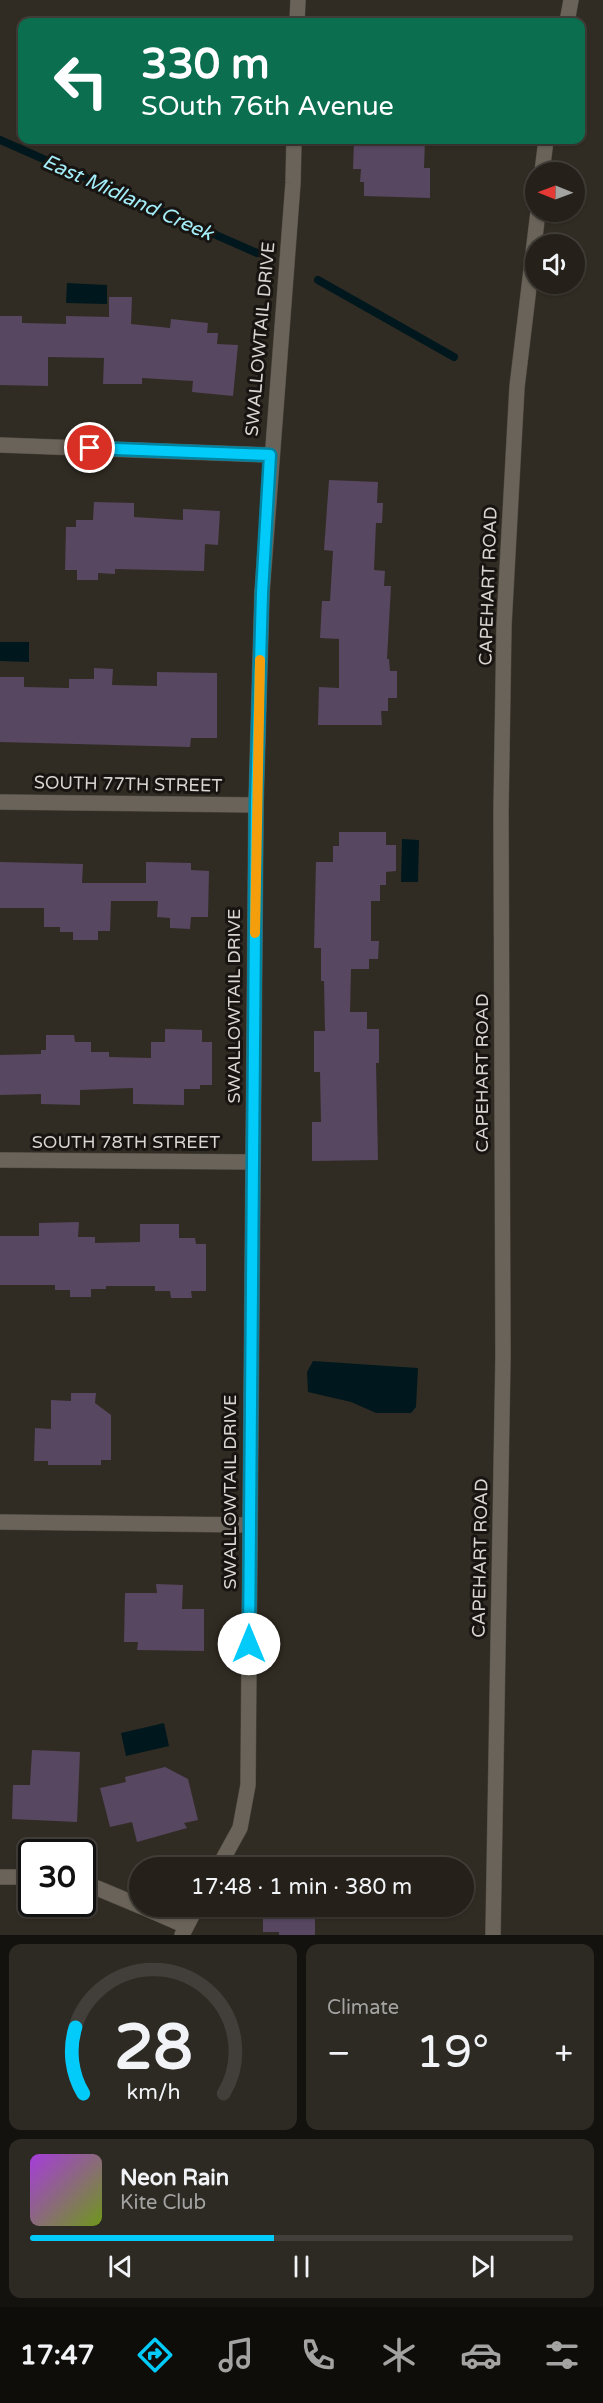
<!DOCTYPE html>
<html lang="en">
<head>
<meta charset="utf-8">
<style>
  :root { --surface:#25211a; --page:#2d2923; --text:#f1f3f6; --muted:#a3a3a2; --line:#423e39; --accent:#02cbf9 }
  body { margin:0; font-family:"Varela Round",sans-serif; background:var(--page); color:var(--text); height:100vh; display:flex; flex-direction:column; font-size:22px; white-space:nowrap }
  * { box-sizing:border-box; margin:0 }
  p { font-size:20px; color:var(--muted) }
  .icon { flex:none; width:33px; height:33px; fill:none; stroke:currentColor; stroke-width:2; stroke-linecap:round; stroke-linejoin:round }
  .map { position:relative; height:1935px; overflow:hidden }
  .drawer { display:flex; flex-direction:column; gap:9px; padding:9px; background:#14120e; flex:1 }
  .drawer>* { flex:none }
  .hud { position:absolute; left:18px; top:18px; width:567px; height:126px; border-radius:12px; box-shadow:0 2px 4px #0004,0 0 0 2px var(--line); background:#0b6e4f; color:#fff; overflow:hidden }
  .needle { width:39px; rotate:271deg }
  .buttons { position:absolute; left:525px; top:162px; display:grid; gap:12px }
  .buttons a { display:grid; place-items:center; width:60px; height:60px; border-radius:50%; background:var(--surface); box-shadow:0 2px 4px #0004,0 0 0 2px var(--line); font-size:30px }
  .speed { position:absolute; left:18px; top:1839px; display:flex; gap:12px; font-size:30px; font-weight:700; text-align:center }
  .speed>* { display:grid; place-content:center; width:78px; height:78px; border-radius:50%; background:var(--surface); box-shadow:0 2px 4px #0004,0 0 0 2px var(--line); line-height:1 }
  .speed .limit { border:3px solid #111; border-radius:9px; background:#fff; color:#111 }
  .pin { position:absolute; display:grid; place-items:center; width:51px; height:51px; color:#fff; margin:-26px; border:3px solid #fff; border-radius:50%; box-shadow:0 2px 6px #0007 }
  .me { position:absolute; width:66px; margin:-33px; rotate:0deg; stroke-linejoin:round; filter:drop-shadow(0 0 4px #0008) }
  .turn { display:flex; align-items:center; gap:21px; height:126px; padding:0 24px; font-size:27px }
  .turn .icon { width:78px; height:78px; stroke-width:2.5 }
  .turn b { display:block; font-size:42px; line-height:51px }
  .big { font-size:45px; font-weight:600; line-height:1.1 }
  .drawer .tile { flex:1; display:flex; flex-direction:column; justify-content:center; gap:9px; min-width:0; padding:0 21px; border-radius:12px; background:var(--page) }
  .drawer .dial { align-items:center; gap:0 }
  .dial svg { height:156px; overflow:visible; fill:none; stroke:var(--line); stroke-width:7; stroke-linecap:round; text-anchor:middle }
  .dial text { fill:var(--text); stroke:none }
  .song { display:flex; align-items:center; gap:18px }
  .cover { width:72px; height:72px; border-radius:9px; background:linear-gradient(135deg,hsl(280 70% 55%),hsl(80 70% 35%)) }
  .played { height:6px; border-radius:3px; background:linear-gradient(90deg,var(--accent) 45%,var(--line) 45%) }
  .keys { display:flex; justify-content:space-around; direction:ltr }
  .heat { display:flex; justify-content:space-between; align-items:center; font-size:33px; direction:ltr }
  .drawer .tiles { flex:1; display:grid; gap:9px; grid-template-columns:1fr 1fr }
  .tile:last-child { grid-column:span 2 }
  .trip { position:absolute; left:129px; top:1857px; width:345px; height:60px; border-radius:30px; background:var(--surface); box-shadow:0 2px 4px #0004,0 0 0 2px var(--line); font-weight:600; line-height:60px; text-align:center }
  .tabs { display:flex; height:96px; justify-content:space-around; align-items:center; background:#0f0d0a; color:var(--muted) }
  .tabs .icon { width:42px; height:42px }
  .tabs .active { color:var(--accent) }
  .tabs b { font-size:27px; color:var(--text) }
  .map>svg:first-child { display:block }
  .water { fill:#00181d }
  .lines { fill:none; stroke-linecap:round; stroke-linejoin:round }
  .stream { stroke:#00181d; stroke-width:8 }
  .building { fill:#574760 }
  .minor-casing { stroke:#4f4a43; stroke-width:16 }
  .minor { stroke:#696359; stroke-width:15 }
  .route-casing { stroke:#0184a2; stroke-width:15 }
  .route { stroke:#02cbf9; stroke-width:10 }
  .slow { stroke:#f59e0b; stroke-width:10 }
  .labels { text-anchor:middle; stroke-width:6; stroke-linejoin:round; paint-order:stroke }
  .street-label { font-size:18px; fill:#d9d5d0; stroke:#171411 }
  .water-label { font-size:20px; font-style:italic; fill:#a4eefa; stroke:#171411 }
</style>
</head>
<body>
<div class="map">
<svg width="603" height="1935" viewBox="0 0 603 1935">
  <rect width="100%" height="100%" fill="#312c23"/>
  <g class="water">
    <path d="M 67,283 L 107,285 L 107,304 L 66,303 Z"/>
    <path d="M 0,642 L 29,642 L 29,662 L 0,661 Z"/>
    <path d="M 402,839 L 419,840 L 418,882 L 401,882 Z"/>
    <path d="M 313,1361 L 418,1368 L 416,1407 L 411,1413 L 376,1413 L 351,1402 L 308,1392 L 307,1372 Z"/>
    <path d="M 164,1723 L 169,1746 L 126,1756 L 121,1733 Z"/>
  </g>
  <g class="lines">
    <g class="stream">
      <path d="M 0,140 L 257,253"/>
      <path d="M 318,280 L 454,357"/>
    </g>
  </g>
  <g class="building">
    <path d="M 354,140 L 425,140 L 424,168 L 430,168 L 430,198 L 364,196 L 364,182 L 360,182 L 361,169 L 353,169 Z"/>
    <path d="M 109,297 L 132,297 L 131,324 L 170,328 L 171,319 L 208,323 L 207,333 L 218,333 L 217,344 L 238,345 L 233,396 L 192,392 L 193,381 L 142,378 L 142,384 L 103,384 L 104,358 L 48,357 L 48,386 L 0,385 L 0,316 L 22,316 L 22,323 L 66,324 L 66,316 L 109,317 Z"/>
    <path d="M 329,480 L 378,482 L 377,503 L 383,503 L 382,523 L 376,523 L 374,570 L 385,571 L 384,586 L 391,586 L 387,659 L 389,659 L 390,671 L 397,671 L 397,698 L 388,698 L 388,711 L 381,711 L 382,725 L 318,725 L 319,687 L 339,688 L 339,639 L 320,638 L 322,601 L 330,601 L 333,551 L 324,550 Z"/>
    <path d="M 94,502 L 134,503 L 134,517 L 183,520 L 183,509 L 220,511 L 218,545 L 205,544 L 204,571 L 115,569 L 115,574 L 98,573 L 98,580 L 77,580 L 77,570 L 65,570 L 66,527 L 76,527 L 76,520 L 93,520 Z"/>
    <path d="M 94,668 L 113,669 L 112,685 L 157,686 L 157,672 L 217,673 L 217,738 L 191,738 L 190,747 L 0,742 L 0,677 L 24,677 L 24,687 L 69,688 L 69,679 L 94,679 Z"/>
    <path d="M 339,832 L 386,832 L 386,845 L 396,845 L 396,871 L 386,872 L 386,885 L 380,885 L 380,901 L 371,901 L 371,941 L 379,941 L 378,959 L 369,959 L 369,969 L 351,969 L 350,1012 L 367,1012 L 367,1029 L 379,1029 L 379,1063 L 376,1063 L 378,1160 L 312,1161 L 312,1122 L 321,1122 L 320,1072 L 314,1072 L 314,1031 L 325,1031 L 324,981 L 321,981 L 321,948 L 314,948 L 316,862 L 333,862 L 333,846 L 339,846 Z"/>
    <path d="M 0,862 L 83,864 L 82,883 L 146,883 L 146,862 L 191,863 L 191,870 L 209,871 L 208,917 L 191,917 L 190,929 L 170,928 L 170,918 L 157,917 L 158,901 L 111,901 L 110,931 L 98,931 L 98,940 L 73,940 L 73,932 L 60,932 L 60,927 L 44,927 L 44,908 L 0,908 Z"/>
    <path d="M 165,1029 L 202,1030 L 202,1042 L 212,1042 L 212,1085 L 200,1085 L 200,1089 L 184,1089 L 184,1105 L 133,1104 L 133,1088 L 80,1090 L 80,1105 L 41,1104 L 41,1094 L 0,1095 L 0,1055 L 41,1054 L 41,1050 L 46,1050 L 46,1035 L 74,1035 L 75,1042 L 91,1042 L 91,1052 L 109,1052 L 109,1057 L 151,1058 L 151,1042 L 165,1042 Z"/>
    <path d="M 79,1222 L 78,1237 L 95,1237 L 95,1243 L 140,1242 L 140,1224 L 179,1224 L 179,1238 L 195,1238 L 196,1244 L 206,1244 L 206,1291 L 191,1291 L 192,1298 L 171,1298 L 170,1291 L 155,1291 L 155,1286 L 106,1286 L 106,1289 L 91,1289 L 91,1297 L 70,1297 L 70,1290 L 55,1290 L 55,1285 L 0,1285 L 0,1236 L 39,1236 L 39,1223 Z"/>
    <path d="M 71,1393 L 96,1393 L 95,1403 L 111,1415 L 111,1460 L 101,1460 L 101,1465 L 48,1465 L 48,1461 L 34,1461 L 35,1428 L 51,1429 L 51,1400 L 71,1401 Z"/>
    <path d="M 156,1584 L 183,1585 L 182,1609 L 204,1609 L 204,1651 L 137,1650 L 138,1642 L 124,1642 L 125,1593 L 157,1593 Z"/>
    <path d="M 32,1750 L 80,1752 L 77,1822 L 12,1819 L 13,1785 L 30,1785 Z"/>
    <path d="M 165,1767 L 188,1779 L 198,1820 L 184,1823 L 187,1828 L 137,1842 L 132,1822 L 110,1827 L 100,1788 L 126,1782 L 125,1777 Z"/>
    <path d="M 263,1906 L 315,1907 L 315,1935 L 279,1935 L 279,1932 L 263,1932 Z"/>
  </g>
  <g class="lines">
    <g class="minor-casing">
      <g id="minor">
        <path d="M 297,22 L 298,0"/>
        <path d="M 567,22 L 571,0"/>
        <path d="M 542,172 L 546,140"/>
        <path d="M 0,445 L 270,455"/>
        <path d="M 0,802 L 256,805"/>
        <path d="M 0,1160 L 253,1162"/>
        <path d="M 0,1522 L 249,1525"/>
        <path d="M 218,1868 L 240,1828 L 248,1785 L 256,805 L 262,593 L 293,183 L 294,140"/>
        <path d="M 0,1877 L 32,1877"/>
        <path d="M 82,1886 L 97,1888 L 140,1906"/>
        <path d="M 140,1906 L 186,1926"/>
        <path d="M 182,1935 L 197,1906"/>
        <path d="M 493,1935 L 503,1356 L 501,811 L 504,625 L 517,387 L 538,212"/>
      </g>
    </g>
    <use href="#minor" class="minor"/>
  </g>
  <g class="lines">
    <g class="route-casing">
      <path id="route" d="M 90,448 L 270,455 L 262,593 L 256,804 L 249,1644"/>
    </g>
    <use href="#route" class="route"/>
    <path class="slow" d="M 255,933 L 260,660"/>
  </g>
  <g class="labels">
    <g class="street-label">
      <text transform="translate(260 339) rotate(-85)" y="6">SWALLOWTAIL DRIVE</text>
      <text transform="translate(488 586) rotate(-88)" y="6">CAPEHART ROAD</text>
      <text transform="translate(128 784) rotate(1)" y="6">SOUTH 77TH STREET</text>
      <text transform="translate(234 1006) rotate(-90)" y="6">SWALLOWTAIL DRIVE</text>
      <text transform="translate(482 1073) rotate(-90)" y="6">CAPEHART ROAD</text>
      <text x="126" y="1148">SOUTH 78TH STREET</text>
      <text transform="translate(230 1492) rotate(-90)" y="6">SWALLOWTAIL DRIVE</text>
      <text transform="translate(480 1558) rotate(-89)" y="6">CAPEHART ROAD</text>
    </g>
    <g class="water-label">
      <text transform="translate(128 197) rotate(24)" y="7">East Midland Creek</text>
    </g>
  </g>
</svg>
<div class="buttons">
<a><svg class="needle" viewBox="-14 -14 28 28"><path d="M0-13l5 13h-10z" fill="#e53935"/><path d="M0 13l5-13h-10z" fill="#a3a3a2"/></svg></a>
<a><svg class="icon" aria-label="sound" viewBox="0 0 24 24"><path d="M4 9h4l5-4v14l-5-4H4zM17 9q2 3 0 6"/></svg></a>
</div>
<div class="speed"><div class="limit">30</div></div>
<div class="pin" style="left:90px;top:448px;background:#d93025"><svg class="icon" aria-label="arrive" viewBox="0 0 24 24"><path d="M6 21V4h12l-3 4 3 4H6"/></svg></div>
<svg class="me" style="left:249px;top:1644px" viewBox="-20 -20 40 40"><circle r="19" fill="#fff"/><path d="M0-13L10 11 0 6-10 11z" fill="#02cbf9"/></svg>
<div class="trip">17:48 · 1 min · 380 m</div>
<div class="hud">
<div class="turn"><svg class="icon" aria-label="left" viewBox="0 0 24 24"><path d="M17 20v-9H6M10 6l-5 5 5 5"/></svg><div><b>330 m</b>SOuth 76th Avenue</div></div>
</div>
</div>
<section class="drawer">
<div class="tiles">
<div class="tile dial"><svg viewBox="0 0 100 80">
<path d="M14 69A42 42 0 1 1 86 69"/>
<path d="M14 69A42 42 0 0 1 10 35" stroke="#02cbf9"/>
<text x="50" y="56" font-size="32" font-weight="700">28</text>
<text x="50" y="72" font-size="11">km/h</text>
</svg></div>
<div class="tile"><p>Climate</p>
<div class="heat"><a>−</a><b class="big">19°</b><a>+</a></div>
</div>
<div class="tile">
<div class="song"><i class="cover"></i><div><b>Neon Rain</b><p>Kite Club</p></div></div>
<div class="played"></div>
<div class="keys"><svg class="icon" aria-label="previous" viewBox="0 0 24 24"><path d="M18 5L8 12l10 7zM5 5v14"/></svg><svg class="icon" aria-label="pause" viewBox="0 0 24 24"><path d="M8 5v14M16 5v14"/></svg><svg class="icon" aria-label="next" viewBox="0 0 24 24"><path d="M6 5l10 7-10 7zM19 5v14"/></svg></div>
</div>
</div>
</section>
<nav class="tabs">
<b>17:47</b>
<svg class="icon active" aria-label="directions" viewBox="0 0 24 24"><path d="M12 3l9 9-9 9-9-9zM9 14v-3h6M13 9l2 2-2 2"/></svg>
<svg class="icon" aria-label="music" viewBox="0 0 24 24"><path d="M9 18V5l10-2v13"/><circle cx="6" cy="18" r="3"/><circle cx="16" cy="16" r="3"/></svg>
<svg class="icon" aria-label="phone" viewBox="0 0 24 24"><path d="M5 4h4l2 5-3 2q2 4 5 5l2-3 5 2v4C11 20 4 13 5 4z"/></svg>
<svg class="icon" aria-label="climate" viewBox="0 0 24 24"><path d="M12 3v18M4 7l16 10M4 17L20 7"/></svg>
<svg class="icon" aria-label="car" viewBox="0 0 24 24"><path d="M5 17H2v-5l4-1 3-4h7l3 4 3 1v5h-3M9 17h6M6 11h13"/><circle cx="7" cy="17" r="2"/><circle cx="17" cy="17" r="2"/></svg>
<svg class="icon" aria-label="filters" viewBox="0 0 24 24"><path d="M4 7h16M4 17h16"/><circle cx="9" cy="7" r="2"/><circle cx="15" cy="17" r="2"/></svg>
</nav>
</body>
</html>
